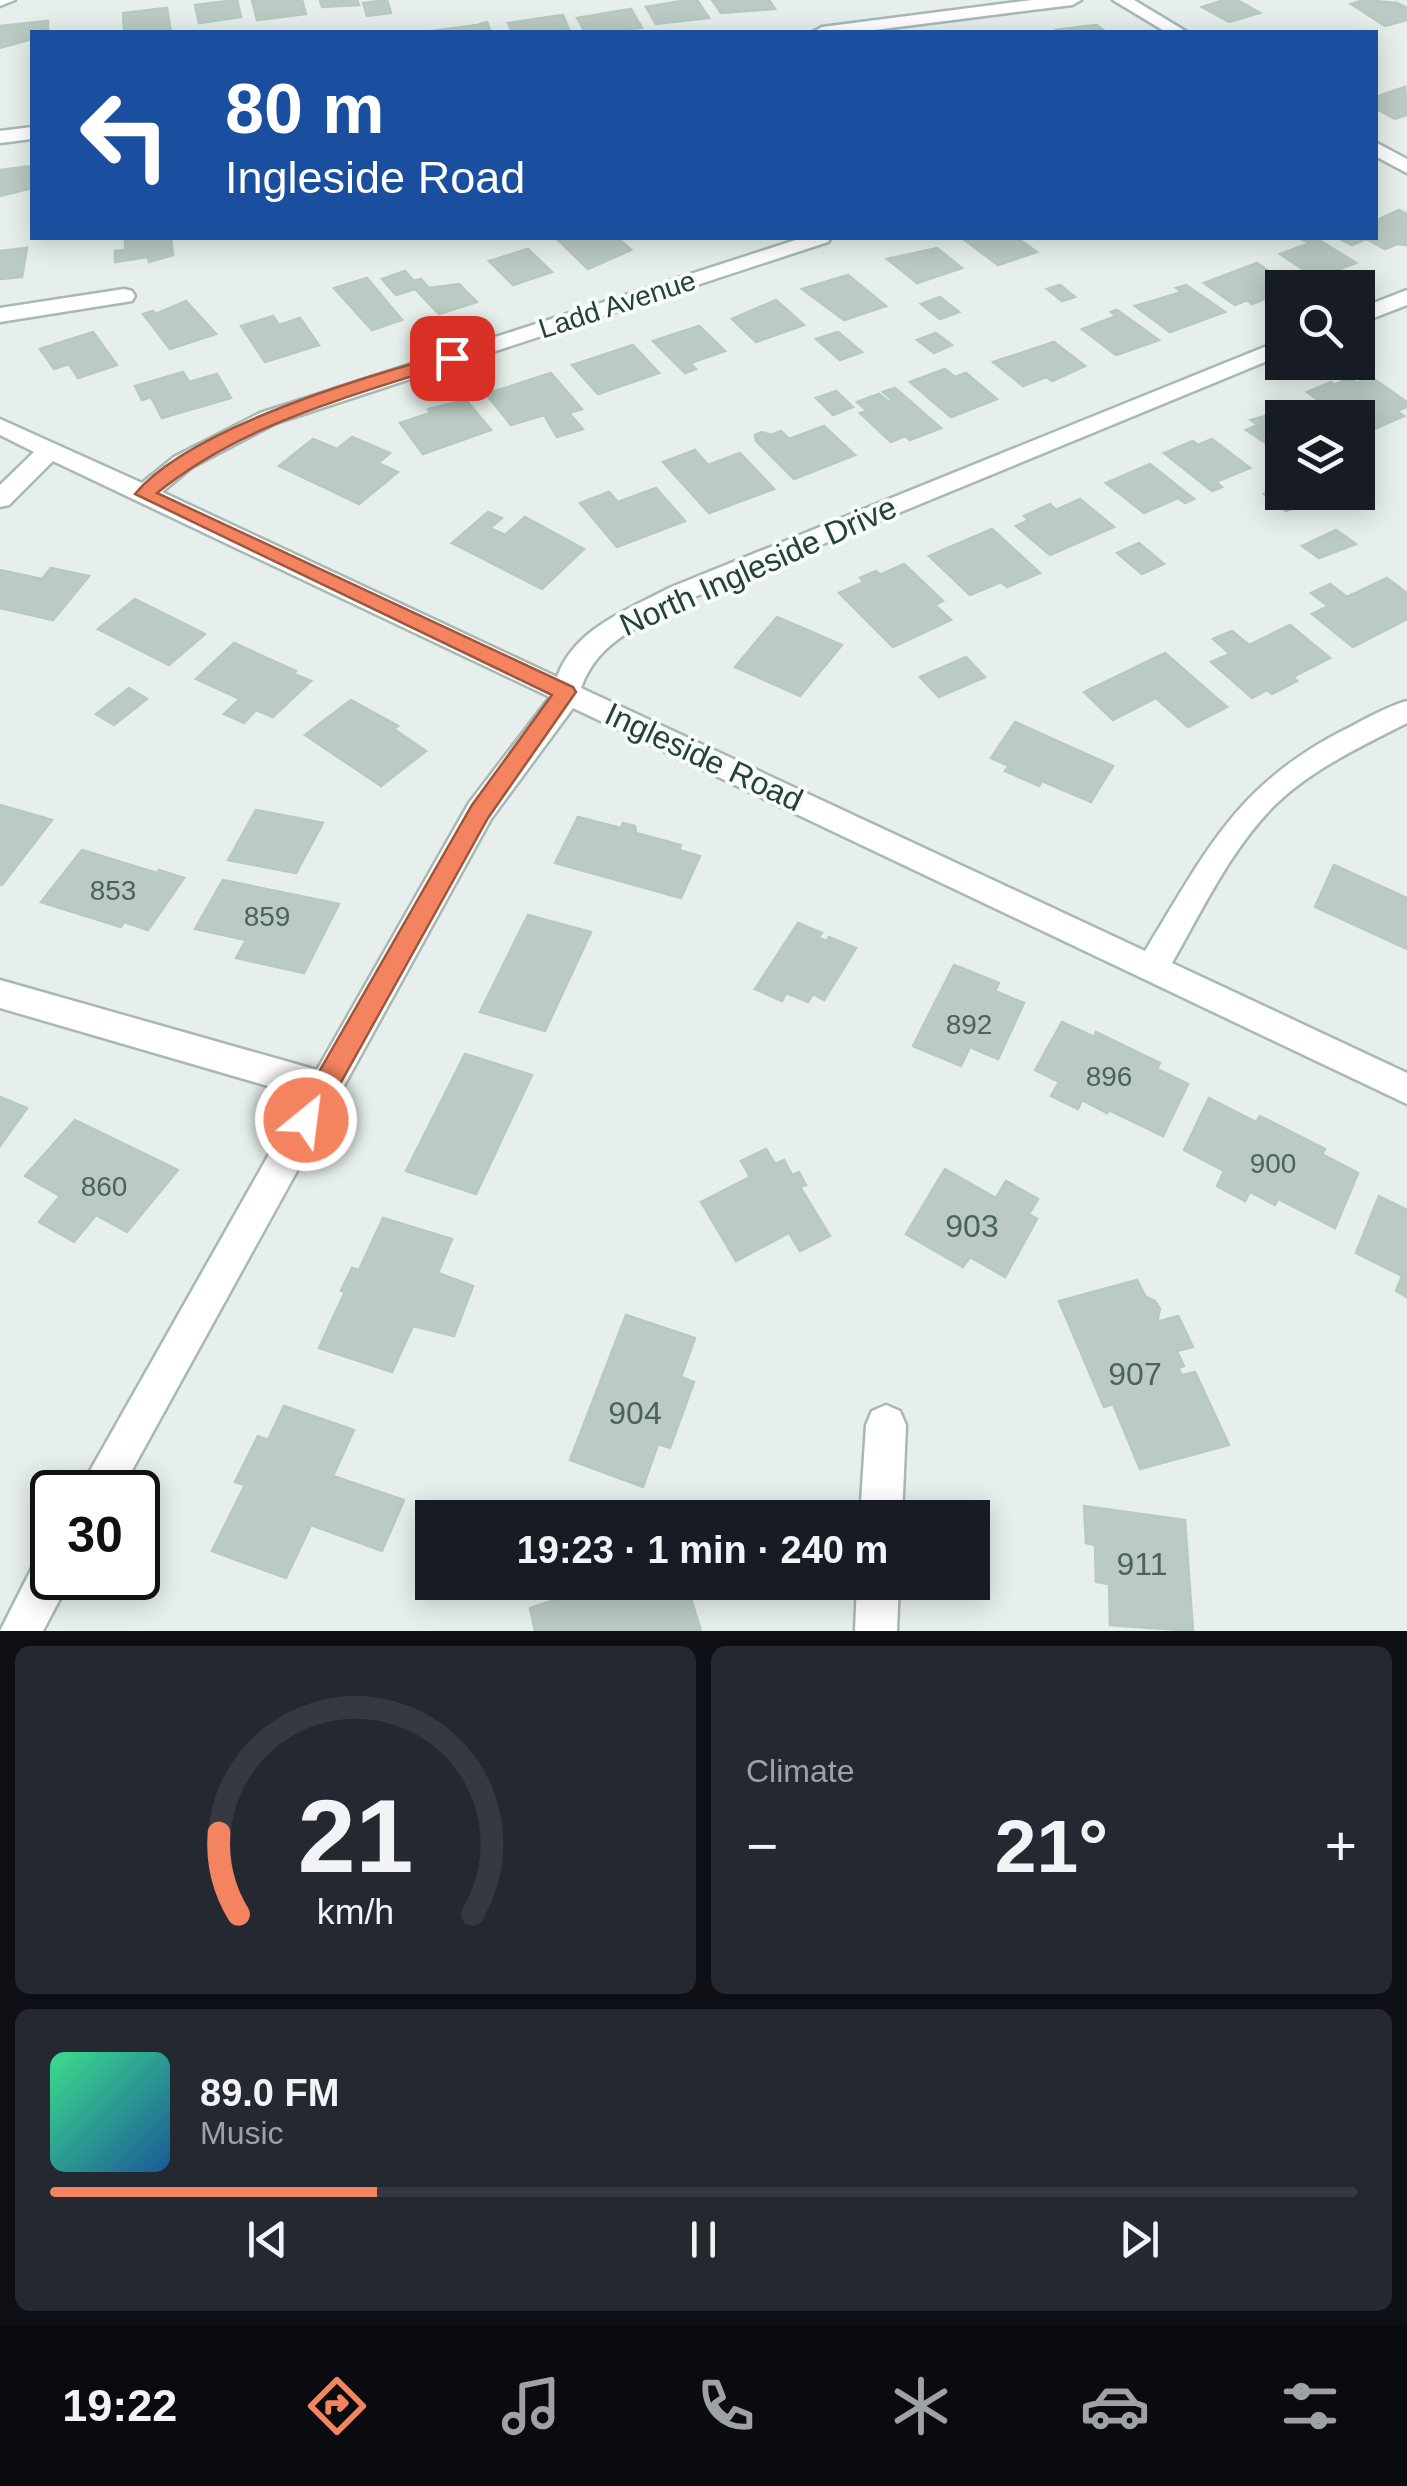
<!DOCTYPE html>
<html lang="en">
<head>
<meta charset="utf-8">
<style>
  :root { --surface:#171b24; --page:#242831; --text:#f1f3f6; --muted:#9ea1a6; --line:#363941; --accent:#f4845f }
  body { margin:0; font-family:Helvetica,sans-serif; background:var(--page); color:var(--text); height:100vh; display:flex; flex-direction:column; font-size:38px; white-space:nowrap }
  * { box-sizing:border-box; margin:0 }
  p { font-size:32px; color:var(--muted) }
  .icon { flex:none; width:55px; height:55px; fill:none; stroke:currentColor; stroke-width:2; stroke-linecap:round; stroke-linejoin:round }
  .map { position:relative; height:1631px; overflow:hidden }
  .panel { display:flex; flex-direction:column; gap:15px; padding:15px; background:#0d0f14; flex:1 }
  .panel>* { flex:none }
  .banner { position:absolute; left:30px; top:30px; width:1348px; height:210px; border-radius:0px; box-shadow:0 5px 25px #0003; background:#1a4fa0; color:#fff; overflow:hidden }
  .tools { position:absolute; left:1265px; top:270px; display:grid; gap:20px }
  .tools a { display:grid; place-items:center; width:110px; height:110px; border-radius:0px; background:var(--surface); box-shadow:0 5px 25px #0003; font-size:50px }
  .speed { position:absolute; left:30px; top:1470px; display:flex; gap:20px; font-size:50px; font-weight:700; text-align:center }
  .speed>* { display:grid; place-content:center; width:130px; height:130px; border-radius:50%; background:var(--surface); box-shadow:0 5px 25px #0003; line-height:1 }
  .speed .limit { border:5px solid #111; border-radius:15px; background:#fff; color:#111 }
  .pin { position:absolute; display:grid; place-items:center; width:85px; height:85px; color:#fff; margin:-42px; border-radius:20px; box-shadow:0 5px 15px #0006 }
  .me { position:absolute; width:110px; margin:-55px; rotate:29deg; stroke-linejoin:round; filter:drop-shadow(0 0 8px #0008) }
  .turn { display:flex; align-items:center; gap:35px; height:210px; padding:0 30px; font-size:45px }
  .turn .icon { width:130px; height:130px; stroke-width:2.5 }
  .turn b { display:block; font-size:70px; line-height:85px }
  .big { font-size:75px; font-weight:800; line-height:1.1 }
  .panel .card { flex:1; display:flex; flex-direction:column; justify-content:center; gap:15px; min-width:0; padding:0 35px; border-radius:15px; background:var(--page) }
  .panel .dial { align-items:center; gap:0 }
  .dial svg { height:260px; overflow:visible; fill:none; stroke:var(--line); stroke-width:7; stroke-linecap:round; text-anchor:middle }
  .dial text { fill:var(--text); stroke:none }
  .song { display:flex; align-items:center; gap:30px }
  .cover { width:120px; height:120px; border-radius:15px; background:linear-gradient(135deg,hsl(150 70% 55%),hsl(210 70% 35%)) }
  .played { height:10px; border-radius:5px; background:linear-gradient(90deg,var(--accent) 25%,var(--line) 25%) }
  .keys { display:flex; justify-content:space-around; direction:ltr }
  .heat { display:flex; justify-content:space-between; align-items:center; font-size:55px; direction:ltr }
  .panel .tiles { flex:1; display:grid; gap:15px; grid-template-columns:1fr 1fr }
  .card:last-child { grid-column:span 2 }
  .trip { position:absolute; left:415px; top:1500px; width:575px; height:100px; border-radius:0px; background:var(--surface); box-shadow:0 5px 25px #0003; font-weight:800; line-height:100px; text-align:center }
  .menu { display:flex; height:160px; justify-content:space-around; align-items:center; background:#090b0e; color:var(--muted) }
  .menu .icon { width:70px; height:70px }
  .menu .active { color:var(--accent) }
  .menu b { font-size:45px; color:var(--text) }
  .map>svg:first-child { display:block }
  .building { fill:#bbcac4; stroke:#b8c9c2; stroke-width:2.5 }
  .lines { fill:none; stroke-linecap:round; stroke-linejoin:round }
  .street-casing { stroke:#a8b8b2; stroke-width:5 }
  .street { fill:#fff; fill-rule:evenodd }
  .route { fill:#f4845f; stroke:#9f563e; stroke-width:2.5 }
  .labels { text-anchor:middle; stroke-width:8; stroke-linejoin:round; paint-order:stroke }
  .far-street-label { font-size:28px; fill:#24423a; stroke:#f7fbf9 }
  .number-label { font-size:28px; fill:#4a645c }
  .street-label { font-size:32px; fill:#24423a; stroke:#f7fbf9 }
  .near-number-label { font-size:32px; fill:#4a645c }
</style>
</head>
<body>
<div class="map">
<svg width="1407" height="1631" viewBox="0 0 1407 1631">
  <rect width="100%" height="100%" fill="#e6efeb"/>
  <g class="building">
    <path d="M 237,0 L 241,17 L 199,23 L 195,5 Z"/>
    <path d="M 252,0 L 302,0 L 306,14 L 257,20 Z"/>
    <path d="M 320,0 L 357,0 L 359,5 L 322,7 Z"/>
    <path d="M 387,0 L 391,13 L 367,16 L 363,3 Z"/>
    <path d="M 687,0 L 697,0 L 709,18 L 656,24 L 646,7 Z"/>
    <path d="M 712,0 L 769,0 L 775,9 L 721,13 Z"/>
    <path d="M 1224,0 L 1237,0 L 1260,13 L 1229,22 L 1202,7 Z"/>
    <path d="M 1364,0 L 1397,3 L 1407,8 L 1407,20 L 1385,26 L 1351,4 Z"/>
    <path d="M 167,8 L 171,32 L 124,32 L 123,13 Z"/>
    <path d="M 631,9 L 642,28 L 585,32 L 577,18 Z"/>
    <path d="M 563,15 L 570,32 L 512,32 L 508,23 Z"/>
    <path d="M 48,21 L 48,32 L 32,32 L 32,39 L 0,48 L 0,26 Z"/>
    <path d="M 487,22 L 491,32 L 432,31 L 477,25 Z"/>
    <path d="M 1097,25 L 1106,32 L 1055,30 L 1078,27 Z"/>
    <path d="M 1405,87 L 1407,115 L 1395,119 L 1375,108 L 1379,106 L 1375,97 Z"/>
    <path d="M 32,166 L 32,188 L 0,196 L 0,170 Z"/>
    <path d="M 1399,210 L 1407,214 L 1407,245 L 1397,244 L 1385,249 L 1366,239 L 1352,245 L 1338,238 L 1375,238 L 1375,221 Z"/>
    <path d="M 125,238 L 171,238 L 173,255 L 149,262 L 148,257 L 115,262 L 115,251 L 125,250 Z"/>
    <path d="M 556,238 L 618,238 L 631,250 L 588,269 Z"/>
    <path d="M 962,238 L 1017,238 L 1037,252 L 998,265 Z"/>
    <path d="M 1316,238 L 1356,263 L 1316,278 L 1280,254 L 1310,243 L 1303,240 Z"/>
    <path d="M 27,248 L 22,277 L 0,279 L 0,251 Z"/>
    <path d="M 937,248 L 962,268 L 917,283 L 887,259 Z"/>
    <path d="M 528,249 L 552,272 L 513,285 L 489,261 Z"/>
    <path d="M 1257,263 L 1288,284 L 1268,291 L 1274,295 L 1252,304 L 1247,300 L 1235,305 L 1204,283 Z"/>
    <path d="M 405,271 L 414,281 L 421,279 L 429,288 L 459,284 L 477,302 L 439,314 L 415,289 L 396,295 L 382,279 Z"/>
    <path d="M 848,275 L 886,306 L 844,320 L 802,289 Z"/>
    <path d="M 367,278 L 402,320 L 372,330 L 334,288 Z"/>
    <path d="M 1060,285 L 1075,297 L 1062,301 L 1047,289 Z"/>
    <path d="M 1186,285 L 1225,312 L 1170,332 L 1135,306 L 1182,292 L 1176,288 Z"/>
    <path d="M 940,297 L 959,312 L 940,319 L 921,304 Z"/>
    <path d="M 776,300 L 804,325 L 756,342 L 732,319 Z"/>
    <path d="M 186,301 L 216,334 L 170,349 L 143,314 L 153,311 L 156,314 Z"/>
    <path d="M 1117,310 L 1159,340 L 1116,355 L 1082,329 L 1116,316 L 1111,312 Z"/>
    <path d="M 273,316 L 279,325 L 300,318 L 319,345 L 265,362 L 241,326 Z"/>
    <path d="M 699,326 L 725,351 L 690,363 L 696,369 L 685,373 L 653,341 Z"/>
    <path d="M 93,332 L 117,365 L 78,378 L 69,364 L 54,369 L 40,349 Z"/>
    <path d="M 838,332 L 862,352 L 840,360 L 816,339 Z"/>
    <path d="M 936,333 L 952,345 L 934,353 L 917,340 Z"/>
    <path d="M 1054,342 L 1085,366 L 1052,381 L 1046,377 L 1023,386 L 993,362 Z"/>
    <path d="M 633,345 L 659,373 L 598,394 L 572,365 Z"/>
    <path d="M 945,369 L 955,377 L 966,373 L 997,399 L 951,417 L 910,382 Z"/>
    <path d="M 183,372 L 189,382 L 217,374 L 231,398 L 162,418 L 151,397 L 142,400 L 135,386 Z"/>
    <path d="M 551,373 L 582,409 L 569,413 L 583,429 L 557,437 L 544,415 L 511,425 L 486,394 Z"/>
    <path d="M 1371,377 L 1407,402 L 1407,407 L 1397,411 L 1404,416 L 1365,433 L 1358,428 L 1358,418 L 1343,418 L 1307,392 L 1331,382 L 1334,385 L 1350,378 L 1357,383 Z"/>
    <path d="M 895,388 L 941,428 L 910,440 L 905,436 L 891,442 L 860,413 L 867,411 L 857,402 L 879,394 L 889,402 L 892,400 L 883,392 Z"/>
    <path d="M 836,391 L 853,407 L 833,415 L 816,398 Z"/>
    <path d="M 466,400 L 491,430 L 423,454 L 400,423 L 430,413 L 428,409 Z"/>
    <path d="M 1303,405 L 1321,418 L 1282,418 L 1282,454 L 1246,430 L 1258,425 L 1251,420 Z"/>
    <path d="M 824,426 L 855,455 L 794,479 L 756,441 L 755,435 L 762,432 L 771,435 L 781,431 L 789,439 Z"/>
    <path d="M 352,437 L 390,453 L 378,463 L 398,472 L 359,504 L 279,466 L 313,439 L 337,449 Z"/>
    <path d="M 1212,439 L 1250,468 L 1216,482 L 1222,487 L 1212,491 L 1164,453 L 1193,441 L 1198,445 Z"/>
    <path d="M 695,450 L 708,465 L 740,453 L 774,489 L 709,513 L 663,462 Z"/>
    <path d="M 1150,464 L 1194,499 L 1185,503 L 1178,498 L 1144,513 L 1106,483 Z"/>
    <path d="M 656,488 L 685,521 L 617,547 L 580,503 L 609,492 L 618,502 Z"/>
    <path d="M 1277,488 L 1299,506 L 1286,511 L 1264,494 Z"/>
    <path d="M 1080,499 L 1114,527 L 1050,555 L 1016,526 L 1029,520 L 1024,516 L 1050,504 L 1056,510 Z"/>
    <path d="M 488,512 L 502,518 L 490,528 L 505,535 L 525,517 L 584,549 L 542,589 L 452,543 Z"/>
    <path d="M 992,529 L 1040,573 L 1007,587 L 1001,582 L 970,595 L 929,556 Z"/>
    <path d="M 1336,530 L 1356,544 L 1319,558 L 1302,546 Z"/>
    <path d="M 1139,543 L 1164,564 L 1142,574 L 1117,553 Z"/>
    <path d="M 904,564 L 943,601 L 935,605 L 951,620 L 893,647 L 839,593 L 864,582 L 860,578 L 876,571 L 880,575 Z"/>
    <path d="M 51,568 L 89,576 L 53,620 L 0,608 L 0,570 L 42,579 Z"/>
    <path d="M 1387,578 L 1407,593 L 1407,619 L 1353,647 L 1312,614 L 1328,606 L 1311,593 L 1330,584 L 1347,597 Z"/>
    <path d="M 135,599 L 205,634 L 169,665 L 98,629 Z"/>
    <path d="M 777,617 L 842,645 L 800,696 L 735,667 Z"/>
    <path d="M 1290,625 L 1330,658 L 1293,677 L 1297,681 L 1272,694 L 1267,690 L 1252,698 L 1211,662 L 1230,654 L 1213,639 L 1232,631 L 1249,645 Z"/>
    <path d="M 234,643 L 296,671 L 294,674 L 311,681 L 273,717 L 256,710 L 244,723 L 224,714 L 240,699 L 196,679 Z"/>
    <path d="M 1165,653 L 1227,707 L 1188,727 L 1156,698 L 1113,720 L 1084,692 Z"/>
    <path d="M 966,657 L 985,677 L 939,697 L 920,677 Z"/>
    <path d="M 129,688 L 147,699 L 114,725 L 96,714 Z"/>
    <path d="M 351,700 L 398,726 L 394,729 L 426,751 L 381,786 L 305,735 Z"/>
    <path d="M 1015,722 L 1113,766 L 1091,802 L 1042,781 L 1039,786 L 1005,771 L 1009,766 L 991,758 Z"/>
    <path d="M 0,805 L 52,820 L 2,885 L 0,884 Z"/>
    <path d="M 256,810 L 323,823 L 296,873 L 228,860 Z"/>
    <path d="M 578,817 L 621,828 L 623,823 L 635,826 L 636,833 L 681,845 L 679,850 L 700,856 L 681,898 L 555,863 Z"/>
    <path d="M 82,850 L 157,873 L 159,870 L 184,878 L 148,930 L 124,922 L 121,927 L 41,902 Z"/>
    <path d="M 1334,865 L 1407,898 L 1407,949 L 1315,907 Z"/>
    <path d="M 223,880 L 339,904 L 304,973 L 236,958 L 246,940 L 195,929 Z"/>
    <path d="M 528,915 L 591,932 L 545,1031 L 480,1012 Z"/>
    <path d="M 798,923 L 822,933 L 818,938 L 827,941 L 829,937 L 856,948 L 824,1000 L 813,994 L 808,1002 L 786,993 L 782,1001 L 755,989 Z"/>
    <path d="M 954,965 L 999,983 L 995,991 L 1024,1003 L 998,1059 L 970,1047 L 961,1066 L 913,1046 Z"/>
    <path d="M 1062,1022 L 1094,1037 L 1096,1032 L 1160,1063 L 1157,1069 L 1188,1084 L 1163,1136 L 1109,1110 L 1107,1113 L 1082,1100 L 1078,1109 L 1051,1096 L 1059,1082 L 1035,1070 Z"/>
    <path d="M 465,1054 L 532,1075 L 476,1194 L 406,1171 Z"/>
    <path d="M 0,1097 L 27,1108 L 0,1146 Z"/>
    <path d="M 1209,1098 L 1256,1122 L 1260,1116 L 1325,1149 L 1322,1154 L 1358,1173 L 1335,1228 L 1278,1199 L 1275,1205 L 1250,1192 L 1245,1201 L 1217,1186 L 1224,1171 L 1184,1150 Z"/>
    <path d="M 75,1120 L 178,1170 L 127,1232 L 96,1215 L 74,1242 L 39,1222 L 60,1196 L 25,1176 Z"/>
    <path d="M 766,1149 L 775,1164 L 784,1160 L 792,1175 L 799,1172 L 806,1185 L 800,1187 L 830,1236 L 800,1251 L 789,1233 L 736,1261 L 701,1202 L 750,1177 L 741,1161 Z"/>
    <path d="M 945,1169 L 996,1198 L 1006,1181 L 1038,1199 L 1029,1214 L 1037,1219 L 1005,1277 L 970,1257 L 963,1267 L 906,1234 Z"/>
    <path d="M 1379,1196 L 1407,1210 L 1407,1297 L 1396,1291 L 1402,1276 L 1356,1253 Z"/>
    <path d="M 383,1218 L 452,1239 L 438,1273 L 473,1286 L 454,1336 L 413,1326 L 392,1372 L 319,1348 L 345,1292 L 341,1291 L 352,1268 L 359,1270 Z"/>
    <path d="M 1137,1280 L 1146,1297 L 1155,1301 L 1160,1309 L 1157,1322 L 1178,1316 L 1193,1347 L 1177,1351 L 1184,1366 L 1178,1368 L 1182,1375 L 1195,1372 L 1229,1445 L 1140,1469 L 1113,1404 L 1104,1407 L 1059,1301 Z"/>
    <path d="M 626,1315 L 695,1338 L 681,1377 L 694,1382 L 670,1448 L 658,1444 L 643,1487 L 570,1460 Z"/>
    <path d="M 284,1406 L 354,1430 L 333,1476 L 404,1500 L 382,1551 L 311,1525 L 286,1578 L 212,1551 L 245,1485 L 235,1482 L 258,1436 L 268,1440 Z"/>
    <path d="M 1084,1506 L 1185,1520 L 1193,1631 L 1110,1625 L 1109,1584 L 1096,1582 L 1095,1545 L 1086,1543 Z"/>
    <path d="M 567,1582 L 710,1582 L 711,1585 L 689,1592 L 701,1631 L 535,1631 L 530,1608 L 570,1595 Z"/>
  </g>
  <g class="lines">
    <g class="street-casing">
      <g id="street">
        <path d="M 0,0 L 15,0 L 0,6 Z"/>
        <path d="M 1032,0 L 1081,0 L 1072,5 L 859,32 L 813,32 L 822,27 Z"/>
        <path d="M 1113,0 L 1134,0 L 1187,32 L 1166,32 Z"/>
        <path d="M 32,127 L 32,139 L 0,143 L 0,131 Z"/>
        <path d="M 1375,142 L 1407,159 L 1407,173 L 1375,156 Z"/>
        <path d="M 802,238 L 831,238 L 828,242 L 276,423 L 192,467 L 162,492 L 557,677 C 575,628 626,611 669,588 L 1282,340 L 1282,355 L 687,600 C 645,624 598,639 581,688 L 1145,951 C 1205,853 1236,785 1344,730 C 1364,720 1385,707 1407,701 L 1407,723 C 1362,746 1314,768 1277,803 C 1231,848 1203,909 1172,963 L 1407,1073 L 1407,1104 L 573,708 L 491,819 L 120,1492 L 78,1492 L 302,1096 L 0,1008 L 0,980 L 317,1070 L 469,803 L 550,697 L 53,461 L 9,505 L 0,507 L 0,485 L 34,452 L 0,435 L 0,419 L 142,483 L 174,457 L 260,413 Z"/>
        <path d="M 124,289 L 132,291 L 135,296 L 132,301 L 0,322 L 0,308 Z"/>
        <path d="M 1407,290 L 1407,305 L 1358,324 L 1358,309 Z"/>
        <path d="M 886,1405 L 900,1411 L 906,1425 L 902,1518 L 860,1518 L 866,1425 L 872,1411 Z"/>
        <path d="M 52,1552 L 52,1578 L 71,1578 L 43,1631 L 0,1631 L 37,1558 Z"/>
        <path d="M 857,1582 L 899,1582 L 897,1631 L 855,1631 Z"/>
      </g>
    </g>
    <use href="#street" class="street"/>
  </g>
  <path class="route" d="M 452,353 L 459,354 L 459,361 C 354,396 244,422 157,493 L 573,687 L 576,692 L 488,818 L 315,1129 L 306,1132 L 296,1129 L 292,1120 L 296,1112 L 472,805 L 552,695 L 135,494 C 189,428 369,375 452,353 Z"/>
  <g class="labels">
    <g class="far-street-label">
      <text transform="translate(617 304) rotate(-18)" y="10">Ladd Avenue</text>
    </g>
    <g class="number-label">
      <text x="113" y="900">853</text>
      <text x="267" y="926">859</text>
      <text x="969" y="1034">892</text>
      <text x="1109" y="1086">896</text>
      <text x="1273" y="1173">900</text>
      <text x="104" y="1196">860</text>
    </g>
    <g class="street-label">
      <text transform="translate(758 566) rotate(-24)" y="11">North Ingleside Drive</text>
      <text transform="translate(704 757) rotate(25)" y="11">Ingleside Road</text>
    </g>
    <g class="near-number-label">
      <text x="972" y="1237">903</text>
      <text x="1135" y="1385">907</text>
      <text x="635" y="1424">904</text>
      <text x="1142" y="1575">911</text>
    </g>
  </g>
</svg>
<div class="tools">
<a><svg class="icon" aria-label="search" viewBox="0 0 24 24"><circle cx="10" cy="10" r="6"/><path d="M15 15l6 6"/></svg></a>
<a><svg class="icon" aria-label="layers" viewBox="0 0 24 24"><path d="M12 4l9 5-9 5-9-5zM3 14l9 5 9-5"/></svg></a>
</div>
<div class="speed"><div class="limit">30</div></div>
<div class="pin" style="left:452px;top:358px;background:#d93025"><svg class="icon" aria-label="arrive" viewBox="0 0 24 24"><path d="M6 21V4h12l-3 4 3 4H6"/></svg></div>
<svg class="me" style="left:306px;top:1120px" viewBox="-20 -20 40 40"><circle r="17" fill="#f4845f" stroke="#fff" stroke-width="3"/><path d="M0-11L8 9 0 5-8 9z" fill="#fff"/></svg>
<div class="trip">19:23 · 1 min · 240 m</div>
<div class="banner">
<div class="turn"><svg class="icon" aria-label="left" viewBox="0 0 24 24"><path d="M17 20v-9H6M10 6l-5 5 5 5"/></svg><div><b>80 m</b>Ingleside Road</div></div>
</div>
</div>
<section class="panel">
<div class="tiles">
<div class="card dial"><svg viewBox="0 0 100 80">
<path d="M14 69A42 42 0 1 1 86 69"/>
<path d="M14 69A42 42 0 0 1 8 44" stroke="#f4845f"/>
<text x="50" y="56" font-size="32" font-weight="700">21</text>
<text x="50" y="72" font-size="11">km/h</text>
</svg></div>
<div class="card"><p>Climate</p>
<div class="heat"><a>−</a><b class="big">21°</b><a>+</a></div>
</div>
<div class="card">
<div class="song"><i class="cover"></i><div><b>89.0 FM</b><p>Music</p></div></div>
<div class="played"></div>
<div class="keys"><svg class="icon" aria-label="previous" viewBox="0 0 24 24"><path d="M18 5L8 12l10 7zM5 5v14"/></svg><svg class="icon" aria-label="pause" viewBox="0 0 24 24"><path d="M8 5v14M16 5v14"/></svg><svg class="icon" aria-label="next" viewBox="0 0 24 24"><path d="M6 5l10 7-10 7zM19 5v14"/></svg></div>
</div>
</div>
</section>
<nav class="menu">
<b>19:22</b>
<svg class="icon active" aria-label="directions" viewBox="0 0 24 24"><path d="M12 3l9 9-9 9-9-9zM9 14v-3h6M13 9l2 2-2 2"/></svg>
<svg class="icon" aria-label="music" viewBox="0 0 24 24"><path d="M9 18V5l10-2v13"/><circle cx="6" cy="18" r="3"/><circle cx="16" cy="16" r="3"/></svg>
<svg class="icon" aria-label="phone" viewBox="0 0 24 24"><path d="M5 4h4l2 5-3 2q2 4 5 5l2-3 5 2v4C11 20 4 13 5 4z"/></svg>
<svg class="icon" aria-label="climate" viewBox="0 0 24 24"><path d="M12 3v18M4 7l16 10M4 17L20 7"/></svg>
<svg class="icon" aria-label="car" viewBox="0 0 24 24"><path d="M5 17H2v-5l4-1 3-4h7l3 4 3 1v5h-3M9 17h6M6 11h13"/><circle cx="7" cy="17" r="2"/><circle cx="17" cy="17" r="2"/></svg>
<svg class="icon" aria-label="filters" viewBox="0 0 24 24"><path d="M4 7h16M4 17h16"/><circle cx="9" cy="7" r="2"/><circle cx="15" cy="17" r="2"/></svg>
</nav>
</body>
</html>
